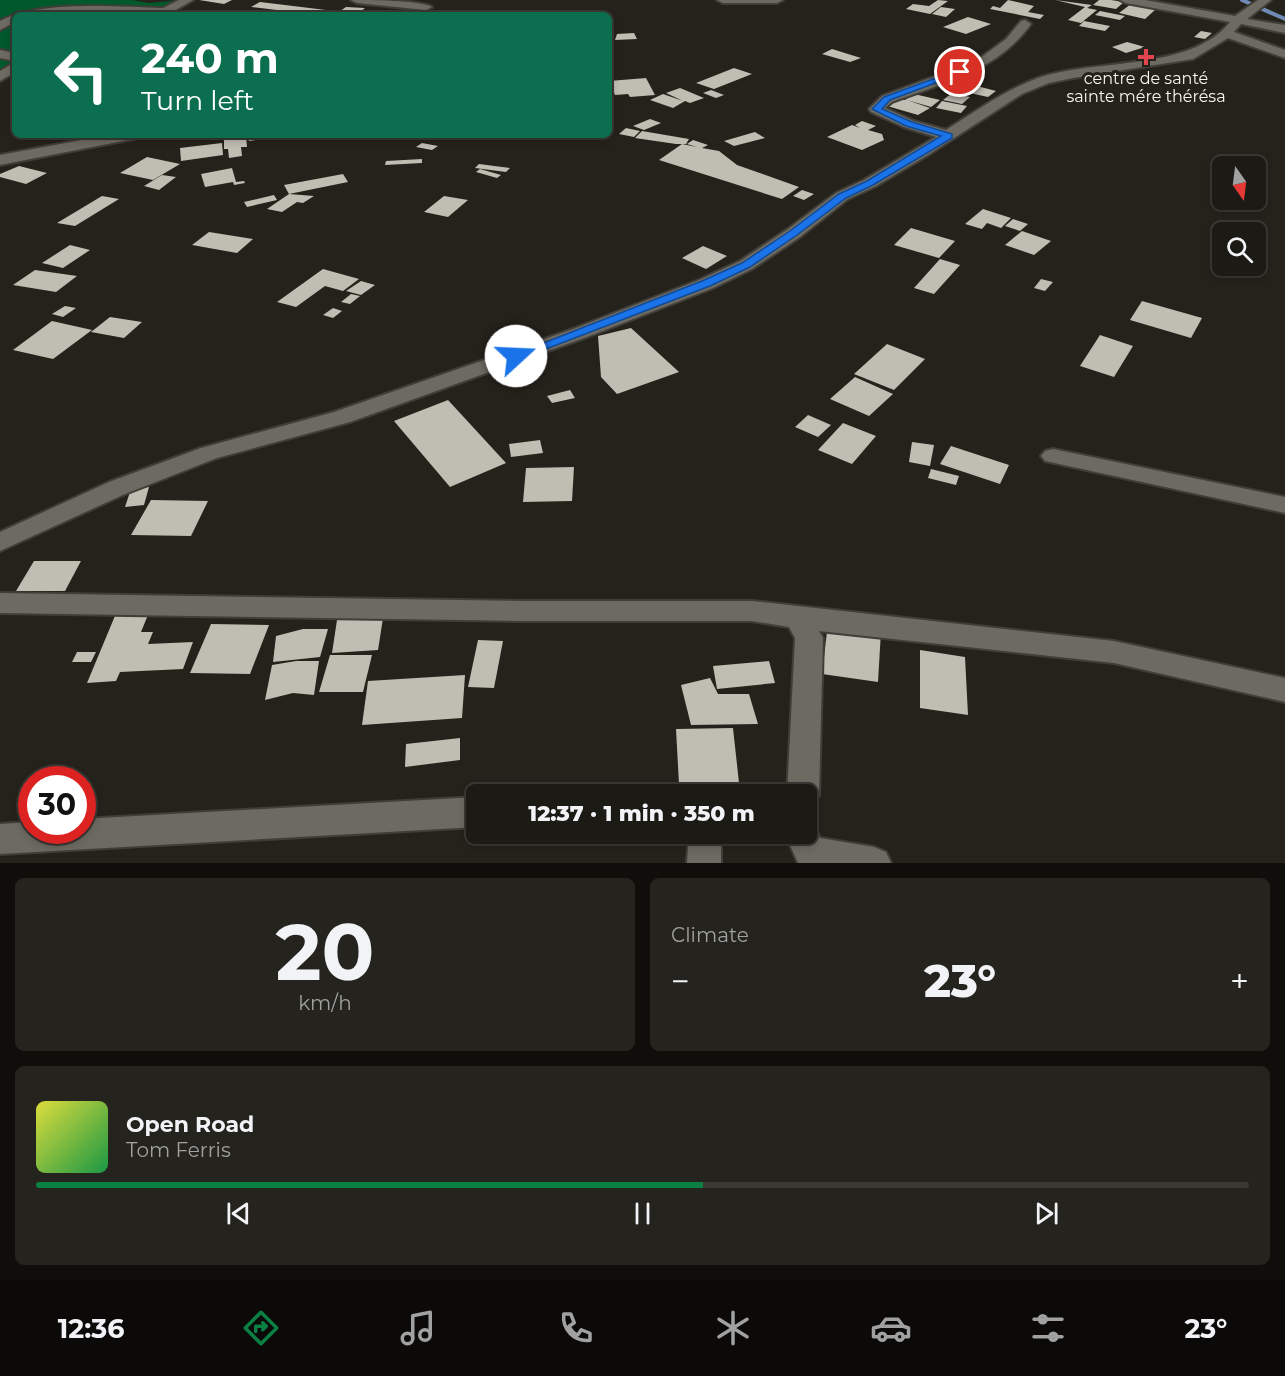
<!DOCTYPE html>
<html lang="en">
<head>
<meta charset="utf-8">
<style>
  :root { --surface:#1b1a14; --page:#24231d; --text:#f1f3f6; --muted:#a0a1a0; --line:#393834; --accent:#0b8043 }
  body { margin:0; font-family:Montserrat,sans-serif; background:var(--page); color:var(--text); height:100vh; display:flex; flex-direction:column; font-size:22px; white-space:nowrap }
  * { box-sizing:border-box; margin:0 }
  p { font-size:20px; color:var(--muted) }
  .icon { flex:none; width:33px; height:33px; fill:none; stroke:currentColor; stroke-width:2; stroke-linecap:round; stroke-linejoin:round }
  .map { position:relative; height:863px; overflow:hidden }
  .drawer { display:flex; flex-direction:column; gap:15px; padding:15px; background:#0f0e0b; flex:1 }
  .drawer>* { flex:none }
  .banner { position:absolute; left:12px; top:12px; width:600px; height:126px; border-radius:9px; box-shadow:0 3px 9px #0003,0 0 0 2px var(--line); background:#0b6e4f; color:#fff; overflow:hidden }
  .needle { width:39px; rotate:166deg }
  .tools { position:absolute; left:1212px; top:156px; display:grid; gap:12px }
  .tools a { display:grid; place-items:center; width:54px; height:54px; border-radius:9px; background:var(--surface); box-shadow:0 3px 9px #0003,0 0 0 2px var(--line); font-size:30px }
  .speed { position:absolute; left:18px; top:766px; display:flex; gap:12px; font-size:30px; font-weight:700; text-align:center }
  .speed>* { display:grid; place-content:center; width:78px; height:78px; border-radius:50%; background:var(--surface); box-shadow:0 3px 9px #0003,0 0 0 2px var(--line); line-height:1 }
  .speed .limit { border:9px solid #d22; background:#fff; color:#111 }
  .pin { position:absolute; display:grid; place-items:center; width:51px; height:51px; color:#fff; margin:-26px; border:3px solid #fff; border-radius:50%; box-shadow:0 2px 6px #0007 }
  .me { position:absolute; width:66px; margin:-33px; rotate:70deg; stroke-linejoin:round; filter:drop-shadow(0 0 4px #0008) }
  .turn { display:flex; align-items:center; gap:21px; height:126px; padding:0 30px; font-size:27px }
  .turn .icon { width:78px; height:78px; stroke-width:2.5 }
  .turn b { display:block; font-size:42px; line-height:51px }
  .big { font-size:45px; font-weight:800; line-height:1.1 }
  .drawer .card { flex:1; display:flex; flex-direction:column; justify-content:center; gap:9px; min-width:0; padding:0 21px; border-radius:9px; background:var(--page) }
  .drawer .dial { align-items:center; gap:0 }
  .dial b { font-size:78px; line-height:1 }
  .song { display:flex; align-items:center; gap:18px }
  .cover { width:72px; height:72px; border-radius:9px; background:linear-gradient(135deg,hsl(60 70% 55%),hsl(140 70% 35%)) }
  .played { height:6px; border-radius:3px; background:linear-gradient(90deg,var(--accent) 55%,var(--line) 55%) }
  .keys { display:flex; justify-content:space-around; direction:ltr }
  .heat { display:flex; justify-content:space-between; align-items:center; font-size:33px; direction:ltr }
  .drawer .tiles { flex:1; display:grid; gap:15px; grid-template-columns:1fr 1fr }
  .card:last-child { grid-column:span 2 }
  .trip { position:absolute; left:466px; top:784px; width:351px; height:60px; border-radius:9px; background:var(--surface); box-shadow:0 3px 9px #0003,0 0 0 2px var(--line); font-weight:800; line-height:60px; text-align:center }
  .tabs { display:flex; height:96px; justify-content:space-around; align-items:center; background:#0b0a08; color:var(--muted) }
  .tabs .icon { width:42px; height:42px }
  .tabs .current { color:var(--accent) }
  .tabs b { font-size:27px; color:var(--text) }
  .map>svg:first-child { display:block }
  .green { fill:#00592b }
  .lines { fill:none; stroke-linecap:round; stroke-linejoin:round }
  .stream { stroke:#6f8ab5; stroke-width:4 }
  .building { fill:#c0bdb3 }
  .minor-casing { stroke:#403e38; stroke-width:4 }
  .minor { fill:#6d6a61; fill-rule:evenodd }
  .route { fill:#1a73e8; stroke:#114b97; stroke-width:1.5 }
  .health-dot { fill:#e0444e; stroke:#24221a; stroke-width:2 }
  .labels { text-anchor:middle; stroke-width:6; stroke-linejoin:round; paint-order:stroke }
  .far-poi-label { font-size:16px; fill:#f5f4ee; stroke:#24221a }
</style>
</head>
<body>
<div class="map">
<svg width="1285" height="863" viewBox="0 0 1285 863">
  <rect width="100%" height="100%" fill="#24221a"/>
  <path class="green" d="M 0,0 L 133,0 L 149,3 L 180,0 L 157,15 L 15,15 L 15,66 L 0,69 Z"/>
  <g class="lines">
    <path class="stream" d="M 1242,0 L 1285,19"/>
  </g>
  <g class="building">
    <path d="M 199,0 L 232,0 L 224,4 Z"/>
    <path d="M 938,0 L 948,1 L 930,14 L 906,9 L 913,4 L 929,6 Z"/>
    <path d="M 1008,0 L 1034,6 L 1028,12 L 1044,15 L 1040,19 L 990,9 L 993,6 L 1000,8 Z"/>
    <path d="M 1055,0 L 1092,5 L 1087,8 L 1097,10 L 1081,23 L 1068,20 L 1085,7 Z"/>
    <path d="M 1099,0 L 1111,0 L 1124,2 L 1116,9 L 1093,5 Z"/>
    <path d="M 260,2 L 326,10 L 318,15 L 251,7 Z"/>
    <path d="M 1131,4 L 1156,9 L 1145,19 L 1119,13 Z"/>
    <path d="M 346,7 L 365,8 L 356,15 L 336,14 Z"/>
    <path d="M 941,7 L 955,9 L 946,17 L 932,14 Z"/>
    <path d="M 1100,11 L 1125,16 L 1120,20 L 1095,15 Z"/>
    <path d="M 968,17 L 991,24 L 966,34 L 943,27 Z"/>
    <path d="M 1084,21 L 1110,26 L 1105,31 L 1079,26 Z"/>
    <path d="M 1201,31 L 1212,33 L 1205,39 L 1194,37 Z"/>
    <path d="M 634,33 L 637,39 L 615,40 L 617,34 Z"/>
    <path d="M 1127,42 L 1145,47 L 1126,53 L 1112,47 Z"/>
    <path d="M 832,49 L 861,58 L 850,62 L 822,54 Z"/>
    <path d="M 734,68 L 752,74 L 714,89 L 696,83 Z"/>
    <path d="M 946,77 L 963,82 L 949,89 L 933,84 Z"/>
    <path d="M 646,78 L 655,95 L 630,97 L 628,94 L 615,95 L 609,81 Z"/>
    <path d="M 973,85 L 996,91 L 988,97 L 965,92 Z"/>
    <path d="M 680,88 L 704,98 L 690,103 L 685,101 L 673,108 L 650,100 L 663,94 L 683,101 L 666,93 Z"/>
    <path d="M 711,90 L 724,95 L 716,98 L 703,93 Z"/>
    <path d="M 952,93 L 970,97 L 962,104 L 943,100 Z"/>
    <path d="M 914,94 L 940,100 L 931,107 L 907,100 L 930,108 L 918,115 L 887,106 L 899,99 L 905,100 Z"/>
    <path d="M 942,101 L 967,106 L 961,113 L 936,108 Z"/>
    <path d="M 650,119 L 661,123 L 644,130 L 633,126 Z"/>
    <path d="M 862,121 L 876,126 L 868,130 L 882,134 L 884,140 L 862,150 L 827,137 L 852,125 L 860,128 L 855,125 Z"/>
    <path d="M 626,128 L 640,131 L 634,137 L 619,134 Z"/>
    <path d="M 642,131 L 689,139 L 686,144 L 676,144 L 635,138 Z"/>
    <path d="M 755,132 L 765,138 L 734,146 L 724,141 Z"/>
    <path d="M 248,135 L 269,135 L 270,138 L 249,141 Z"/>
    <path d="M 246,136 L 247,147 L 241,147 L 242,156 L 229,158 L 228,149 L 224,149 L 224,139 Z"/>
    <path d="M 693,140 L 708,145 L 702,148 L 719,151 L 737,165 L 799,187 L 782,199 L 659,160 L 682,144 L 697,147 L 687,144 Z"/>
    <path d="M 222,143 L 223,155 L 181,161 L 180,148 Z"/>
    <path d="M 422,143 L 438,146 L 432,150 L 416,147 Z"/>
    <path d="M 147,157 L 180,164 L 153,180 L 120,173 Z"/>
    <path d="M 422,159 L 422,163 L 385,165 L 386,161 Z"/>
    <path d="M 479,164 L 510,168 L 506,172 L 475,168 Z"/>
    <path d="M 19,166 L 47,173 L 26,184 L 0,177 L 0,174 Z"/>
    <path d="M 232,168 L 236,182 L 244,181 L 245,183 L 234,185 L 233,182 L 205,187 L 201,174 Z"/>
    <path d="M 480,169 L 501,175 L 497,178 L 476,172 Z"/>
    <path d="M 343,174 L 348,182 L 289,194 L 284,185 Z"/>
    <path d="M 162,175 L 176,177 L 159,190 L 144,186 Z"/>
    <path d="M 802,190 L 814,194 L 804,200 L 793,196 Z"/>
    <path d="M 289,194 L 314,196 L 303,203 L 297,202 L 282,212 L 267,209 Z"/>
    <path d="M 274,195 L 277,200 L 247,207 L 244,202 Z"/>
    <path d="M 102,196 L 119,199 L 75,226 L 57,223 Z"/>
    <path d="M 444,196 L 468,200 L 448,217 L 424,212 Z"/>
    <path d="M 983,209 L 1011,218 L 1001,228 L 987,223 L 982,229 L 965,224 Z"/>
    <path d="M 1013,219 L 1028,224 L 1020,231 L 1005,226 Z"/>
    <path d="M 911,228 L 955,241 L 939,258 L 894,245 Z"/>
    <path d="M 1022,231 L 1051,241 L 1034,255 L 1005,245 Z"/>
    <path d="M 209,232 L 253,239 L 237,253 L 192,245 Z"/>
    <path d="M 70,245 L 90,250 L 63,268 L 42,263 Z"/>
    <path d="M 703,246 L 727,256 L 706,269 L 682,258 Z"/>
    <path d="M 940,259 L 960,265 L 934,294 L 914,288 Z"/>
    <path d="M 323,269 L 359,279 L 343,291 L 325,286 L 296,307 L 277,302 Z"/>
    <path d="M 35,270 L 77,276 L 56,292 L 13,285 Z"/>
    <path d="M 1041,279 L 1053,282 L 1045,291 L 1034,288 Z"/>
    <path d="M 361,281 L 375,285 L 361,295 L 346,291 Z"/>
    <path d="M 351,294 L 360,296 L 350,304 L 341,302 Z"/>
    <path d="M 1142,301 L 1202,318 L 1191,338 L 1130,320 Z"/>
    <path d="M 65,306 L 76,308 L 63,317 L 52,314 Z"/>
    <path d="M 333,308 L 342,311 L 333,318 L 323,315 Z"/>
    <path d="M 110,317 L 142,322 L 124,338 L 91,332 Z"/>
    <path d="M 52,321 L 92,330 L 53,359 L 13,350 Z"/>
    <path d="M 631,328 L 679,372 L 617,394 L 601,377 L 598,336 Z"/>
    <path d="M 1100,335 L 1133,346 L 1114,377 L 1080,366 Z"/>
    <path d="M 887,344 L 925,359 L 894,390 L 854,374 Z"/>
    <path d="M 855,377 L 893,394 L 869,416 L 830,399 Z"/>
    <path d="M 570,390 L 575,398 L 552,403 L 547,396 Z"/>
    <path d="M 448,400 L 506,463 L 450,487 L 394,421 Z"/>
    <path d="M 808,415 L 831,425 L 818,437 L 795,427 Z"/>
    <path d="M 843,423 L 876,436 L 852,464 L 818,450 Z"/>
    <path d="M 540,440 L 543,453 L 511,457 L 509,444 Z"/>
    <path d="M 912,442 L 934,445 L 930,466 L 909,462 Z"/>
    <path d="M 951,446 L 1009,465 L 1000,484 L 940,464 Z"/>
    <path d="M 574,467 L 572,501 L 523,502 L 526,468 Z"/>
    <path d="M 931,469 L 959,476 L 956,485 L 928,478 Z"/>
    <path d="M 149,487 L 144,505 L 125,507 L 131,489 Z"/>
    <path d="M 151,500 L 208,501 L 191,536 L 131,535 Z"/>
    <path d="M 34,561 L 81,561 L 65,591 L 16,591 Z"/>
    <path d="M 150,610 L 141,632 L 153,632 L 148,644 L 193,642 L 183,669 L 120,672 L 116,681 L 87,683 L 117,611 Z"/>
    <path d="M 383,618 L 378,650 L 332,653 L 337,620 Z"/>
    <path d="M 828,623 L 881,631 L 878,682 L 822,674 Z"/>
    <path d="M 211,624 L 269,625 L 250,674 L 190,673 Z"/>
    <path d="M 303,629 L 328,629 L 320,657 L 273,662 L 276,636 Z"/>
    <path d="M 478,640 L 503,641 L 494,688 L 468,687 Z"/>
    <path d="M 920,650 L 965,657 L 968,715 L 920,708 Z"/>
    <path d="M 77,652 L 96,652 L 91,662 L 72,662 Z"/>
    <path d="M 330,655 L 372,655 L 363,692 L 319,692 Z"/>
    <path d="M 296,661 L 319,661 L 314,695 L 293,693 L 265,700 L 272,665 Z"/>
    <path d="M 769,661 L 775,683 L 717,689 L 713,666 Z"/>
    <path d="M 465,675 L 462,718 L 362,725 L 368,681 Z"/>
    <path d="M 710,678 L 718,694 L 749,694 L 758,724 L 691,725 L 681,685 Z"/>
    <path d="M 733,728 L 739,783 L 679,784 L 676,729 Z"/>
    <path d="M 460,738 L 460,760 L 405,767 L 406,744 Z"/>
  </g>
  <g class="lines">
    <g class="minor-casing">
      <g id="minor">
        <path d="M 179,0 L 193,0 L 167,15 L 47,12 L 15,15 L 15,22 L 0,30 L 0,21 C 42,0 114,7 163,8 Z"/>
        <path d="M 351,0 C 369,0 419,0 432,7 L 426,10 L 357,3 Z"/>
        <path d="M 717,0 L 783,0 L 777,3 L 723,3 Z"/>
        <path d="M 1120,0 L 1145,0 L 1235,16 L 1258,0 L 1271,0 L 1247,19 L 1285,25 L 1285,33 L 1241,24 L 1234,32 L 1285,50 L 1285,58 L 1228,38 L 1193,59 L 1073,78 L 1049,83 L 1022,94 L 928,155 L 876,186 L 848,199 L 800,237 L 752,269 L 713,288 L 587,337 L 350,422 L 217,458 L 125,494 L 0,551 L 0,532 L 109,482 L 201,448 L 334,412 L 573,329 L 699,280 L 740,261 L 788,229 L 836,193 L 864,180 L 936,137 L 904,127 L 871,112 L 869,109 L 882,96 L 976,61 L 1006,39 L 1021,21 L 1025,20 L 1031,24 C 996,72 945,82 892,102 L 885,108 L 914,121 L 946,130 C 976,111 1005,90 1038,78 C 1095,58 1190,72 1230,22 L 1126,3 Z"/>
        <path d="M 0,50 L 15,53 L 15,61 L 0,58 Z"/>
        <path d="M 15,62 L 15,72 L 0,81 L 0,71 Z"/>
        <path d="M 109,135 L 140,135 L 133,139 L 0,165 L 0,155 Z"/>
        <path d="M 1053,449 L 1285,497 L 1285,513 L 1045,461 L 1041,456 L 1045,451 Z"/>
        <path d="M 0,593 L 524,601 L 752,601 L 1114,641 L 1285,678 L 1285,702 L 1114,663 L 819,631 L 823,638 L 819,795 L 814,805 L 807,808 L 807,795 L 787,795 L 795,638 L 789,627 L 752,621 L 524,621 L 0,613 Z"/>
        <path d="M 477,797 L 477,827 L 0,854 L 0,824 L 32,822 L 32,831 L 82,831 L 82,819 Z"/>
        <path d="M 807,821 L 813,823 L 820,838 L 874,847 L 886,852 L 891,863 L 798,863 L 785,834 L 807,834 Z"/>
        <path d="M 689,834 L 721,834 L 721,863 L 687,863 Z"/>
      </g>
    </g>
    <use href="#minor" class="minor"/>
  </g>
  <path class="route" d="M 960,69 L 964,72 L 962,73 L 890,100 L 882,109 L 912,122 L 952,134 L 952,138 L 873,185 L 846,198 L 797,235 L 750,267 L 710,286 L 520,359 L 512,359 L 510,356 L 702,281 L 742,263 L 790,231 L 839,194 L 867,181 L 941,136 L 906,126 L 872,109 L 884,97 Z"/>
  <path class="health-dot" d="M1143 48h6v6h6v6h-6v6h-6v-6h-6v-6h6z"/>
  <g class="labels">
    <g class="far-poi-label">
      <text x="1146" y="84">centre de santé<tspan x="1146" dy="18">sainte mére thérésa</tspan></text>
    </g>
  </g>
</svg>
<div class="tools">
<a><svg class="needle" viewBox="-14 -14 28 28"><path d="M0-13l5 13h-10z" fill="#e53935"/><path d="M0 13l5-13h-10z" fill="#a0a1a0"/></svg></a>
<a><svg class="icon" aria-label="search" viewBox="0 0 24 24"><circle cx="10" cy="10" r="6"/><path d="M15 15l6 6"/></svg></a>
</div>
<div class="speed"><div class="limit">30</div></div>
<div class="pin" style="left:960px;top:72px;background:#d93025"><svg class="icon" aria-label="arrive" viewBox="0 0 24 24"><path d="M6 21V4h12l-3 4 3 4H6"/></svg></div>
<svg class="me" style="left:516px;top:356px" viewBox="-20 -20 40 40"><circle r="19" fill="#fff"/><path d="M0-13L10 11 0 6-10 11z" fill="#1a73e8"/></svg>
<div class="trip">12:37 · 1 min · 350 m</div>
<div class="banner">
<div class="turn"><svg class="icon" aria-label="left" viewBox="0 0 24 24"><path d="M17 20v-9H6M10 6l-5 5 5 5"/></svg><div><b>240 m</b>Turn left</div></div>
</div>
</div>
<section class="drawer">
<div class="tiles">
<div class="card dial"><b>20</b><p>km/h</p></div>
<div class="card"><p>Climate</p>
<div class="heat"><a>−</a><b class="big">23°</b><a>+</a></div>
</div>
<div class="card">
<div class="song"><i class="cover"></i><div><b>Open Road</b><p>Tom Ferris</p></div></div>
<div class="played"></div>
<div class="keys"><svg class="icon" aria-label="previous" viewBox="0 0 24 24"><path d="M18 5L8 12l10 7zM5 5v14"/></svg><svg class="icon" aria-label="pause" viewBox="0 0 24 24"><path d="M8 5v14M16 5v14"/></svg><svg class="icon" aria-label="next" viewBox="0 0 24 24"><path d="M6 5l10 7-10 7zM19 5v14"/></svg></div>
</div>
</div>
</section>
<nav class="tabs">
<b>12:36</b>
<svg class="icon current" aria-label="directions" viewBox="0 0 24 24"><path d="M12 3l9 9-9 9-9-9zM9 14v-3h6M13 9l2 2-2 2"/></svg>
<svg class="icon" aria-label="music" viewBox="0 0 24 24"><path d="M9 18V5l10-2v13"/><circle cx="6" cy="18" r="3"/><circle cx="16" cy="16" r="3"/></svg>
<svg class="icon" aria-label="phone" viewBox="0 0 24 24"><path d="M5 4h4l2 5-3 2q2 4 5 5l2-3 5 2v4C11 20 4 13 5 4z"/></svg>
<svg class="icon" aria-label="climate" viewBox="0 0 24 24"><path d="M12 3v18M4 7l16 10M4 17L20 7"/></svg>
<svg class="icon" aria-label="car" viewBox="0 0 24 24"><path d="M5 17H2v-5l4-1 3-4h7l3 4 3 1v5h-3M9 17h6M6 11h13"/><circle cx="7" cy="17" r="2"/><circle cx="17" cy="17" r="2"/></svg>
<svg class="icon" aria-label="filters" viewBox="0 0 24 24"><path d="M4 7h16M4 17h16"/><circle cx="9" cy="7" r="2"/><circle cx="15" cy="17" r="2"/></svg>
<b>23°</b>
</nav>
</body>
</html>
